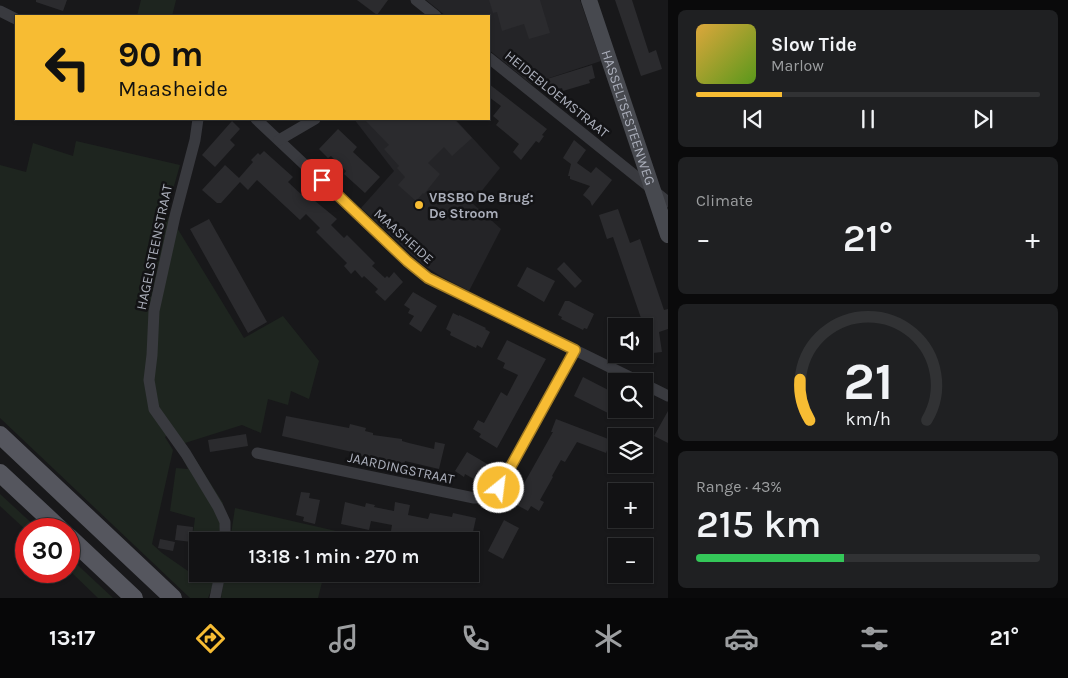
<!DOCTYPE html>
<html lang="en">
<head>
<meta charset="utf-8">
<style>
  :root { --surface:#121214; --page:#1f2022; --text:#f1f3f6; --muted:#9c9ea0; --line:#313234; --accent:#f7bc33 }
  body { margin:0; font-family:Karla,sans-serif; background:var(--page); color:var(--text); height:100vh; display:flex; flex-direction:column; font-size:19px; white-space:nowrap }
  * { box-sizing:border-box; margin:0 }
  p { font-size:16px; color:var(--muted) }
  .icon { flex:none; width:28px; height:28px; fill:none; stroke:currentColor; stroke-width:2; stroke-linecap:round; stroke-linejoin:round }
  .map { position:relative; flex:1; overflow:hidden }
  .drawer { display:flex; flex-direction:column; gap:10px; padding:10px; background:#0a0a0b; width:400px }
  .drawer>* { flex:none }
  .banner { position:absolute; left:15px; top:15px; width:475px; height:105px; border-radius:0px; box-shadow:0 1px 4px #0004,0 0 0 1px var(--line); background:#f7bc33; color:#111; overflow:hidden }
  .buttons { position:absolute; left:608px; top:318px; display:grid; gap:10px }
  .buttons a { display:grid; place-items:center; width:45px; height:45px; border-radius:0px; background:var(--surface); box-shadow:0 1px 4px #0004,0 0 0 1px var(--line); font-size:25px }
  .speed { position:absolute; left:15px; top:518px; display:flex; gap:10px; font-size:25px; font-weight:700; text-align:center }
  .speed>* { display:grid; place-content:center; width:65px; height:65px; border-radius:50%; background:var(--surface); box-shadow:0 1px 4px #0004,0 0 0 1px var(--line); line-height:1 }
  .speed .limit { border:8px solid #d22; background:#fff; color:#111 }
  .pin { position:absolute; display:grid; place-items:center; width:42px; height:42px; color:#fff; margin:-21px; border-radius:10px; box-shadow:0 2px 8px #0006 }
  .me { position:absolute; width:55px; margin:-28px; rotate:29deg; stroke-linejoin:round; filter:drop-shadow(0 0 4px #0008) }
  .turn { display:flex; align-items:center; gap:18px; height:105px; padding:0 20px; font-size:22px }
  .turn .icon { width:65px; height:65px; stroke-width:2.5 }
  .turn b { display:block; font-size:35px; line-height:42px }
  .big { font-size:38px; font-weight:600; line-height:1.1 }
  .drawer .card { flex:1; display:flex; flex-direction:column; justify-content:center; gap:8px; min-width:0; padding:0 18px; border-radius:8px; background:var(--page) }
  .drawer .dial { align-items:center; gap:0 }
  .dial svg { height:130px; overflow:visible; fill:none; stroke:var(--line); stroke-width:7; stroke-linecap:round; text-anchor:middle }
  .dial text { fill:var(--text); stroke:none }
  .song { display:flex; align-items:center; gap:15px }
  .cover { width:60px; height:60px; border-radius:8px; background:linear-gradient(135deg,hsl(40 70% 55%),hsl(90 70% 35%)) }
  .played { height:5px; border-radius:2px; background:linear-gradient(90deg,var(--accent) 25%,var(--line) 25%) }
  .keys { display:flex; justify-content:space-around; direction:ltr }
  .heat { display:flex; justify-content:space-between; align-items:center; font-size:28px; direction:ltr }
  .charge { height:8px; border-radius:4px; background:linear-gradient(90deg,#34c759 43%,var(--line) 0) }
  .trip { position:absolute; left:189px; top:532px; width:290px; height:50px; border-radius:0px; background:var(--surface); box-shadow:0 1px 4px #0004,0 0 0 1px var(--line); font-weight:600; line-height:50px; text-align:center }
  .menu { display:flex; height:80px; justify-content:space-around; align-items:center; background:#070708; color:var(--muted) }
  .menu .icon { width:35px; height:35px }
  .menu .active { color:var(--accent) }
  .menu b { font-size:22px; color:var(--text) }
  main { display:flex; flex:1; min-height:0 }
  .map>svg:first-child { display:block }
  .built { fill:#242427 }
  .green { fill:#1e251f; fill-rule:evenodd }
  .building { fill:#2b2b2e }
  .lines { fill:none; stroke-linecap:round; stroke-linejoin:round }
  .street { stroke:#393a3f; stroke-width:11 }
  .secondary { stroke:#47494f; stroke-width:16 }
  .primary { stroke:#55565e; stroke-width:18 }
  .route-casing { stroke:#a17a21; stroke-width:12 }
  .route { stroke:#f7bc33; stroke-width:9 }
  .poi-dot { fill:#f7bc33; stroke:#131315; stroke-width:2 }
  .labels { text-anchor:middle; stroke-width:5; stroke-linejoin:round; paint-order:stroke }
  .street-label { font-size:14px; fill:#aaaeba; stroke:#131315 }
  .poi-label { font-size:14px; font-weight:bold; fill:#aaaeba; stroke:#131315; text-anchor:start }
</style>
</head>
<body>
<main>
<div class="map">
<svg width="668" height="598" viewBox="0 0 668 598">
  <rect width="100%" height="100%" fill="#18181a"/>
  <g class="built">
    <path d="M 426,0 L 580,0 L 601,61 L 531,84 L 489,50 L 489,16 L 446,16 Z"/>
    <path d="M 354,119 L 455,119 L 500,168 L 472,203 L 501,229 L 469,291 L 442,277 L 423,265 L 361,208 L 394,171 Z"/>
  </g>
  <g class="green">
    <path d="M 141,0 L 176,0 L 172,16 L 137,16 Z"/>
    <path d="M 76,141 L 180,165 L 166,214 L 179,231 L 244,338 L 283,316 L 319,361 L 309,399 L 291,391 L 288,405 L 268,399 L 261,433 L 242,425 L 185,443 L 223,503 L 218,541 L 198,541 L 198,574 L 214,574 L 212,588 L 208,598 L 190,598 L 0,418 L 0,165 L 26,172 L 33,143 L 73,156 ZM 173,431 L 177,448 L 188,469 L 176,468 L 170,511 L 195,518 L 188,571 L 162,553 L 152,544 L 173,450 L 165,437 Z"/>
    <path d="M 0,494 L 38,529 L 26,530 L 0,506 Z"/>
    <path d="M 235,508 L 336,531 L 333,541 L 230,541 Z"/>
    <path d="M 69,557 L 113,598 L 98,598 L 69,570 Z"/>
    <path d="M 225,574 L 324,574 L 318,598 L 221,598 Z"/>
  </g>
  <g class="building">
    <path d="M 36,0 L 67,0 L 63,11 L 36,2 Z"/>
    <path d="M 357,0 L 388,0 L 377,15 Z"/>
    <path d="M 489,0 L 540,0 L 550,33 L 529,39 L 524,24 L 502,31 L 497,12 L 493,13 Z"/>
    <path d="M 615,0 L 632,0 L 649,53 L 656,50 L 662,69 L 641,76 Z"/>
    <path d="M 592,65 L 595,78 L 589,80 L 590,83 L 563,91 L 562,88 L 551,92 L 547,79 Z"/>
    <path d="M 489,84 L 547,129 L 542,135 L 544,136 L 539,143 L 536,141 L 521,160 L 513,152 L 519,144 L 496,125 L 499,121 L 493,116 L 501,106 L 489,97 Z"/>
    <path d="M 364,119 L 454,119 L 472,138 L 452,156 L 444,147 L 428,163 L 440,174 L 424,194 L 423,193 L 416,201 L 398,185 L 405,177 L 397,168 L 399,166 L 384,149 L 389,145 Z"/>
    <path d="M 232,121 L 240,129 L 230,140 L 235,145 L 215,167 L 202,155 Z"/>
    <path d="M 338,129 L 357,147 L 353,152 L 380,177 L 365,193 L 344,174 L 346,171 L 331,156 L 328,158 L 319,149 Z"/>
    <path d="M 574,140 L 586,150 L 577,163 L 591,173 L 596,167 L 612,180 L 592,206 L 590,201 L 583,195 L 590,186 L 570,179 L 570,176 L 568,176 L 571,164 L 563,158 Z"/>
    <path d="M 264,151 L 293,177 L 288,182 L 303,196 L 304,195 L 307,198 L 309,196 L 337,219 L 331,225 L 344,238 L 347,235 L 375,263 L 372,266 L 385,278 L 387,276 L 389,278 L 394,272 L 403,282 L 385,301 L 375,292 L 378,289 L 364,276 L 362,278 L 355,270 L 351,274 L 344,266 L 347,263 L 316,232 L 320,228 L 306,214 L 300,220 L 257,180 L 248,190 L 240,182 L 221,203 L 217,203 L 202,190 L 225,165 L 239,178 L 253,162 L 251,160 L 258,153 L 260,155 Z"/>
    <path d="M 618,209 L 630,243 L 640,239 L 664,310 L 668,309 L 668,329 L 659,332 L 662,352 L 644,354 L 644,326 L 623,326 L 641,318 L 613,237 L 607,239 L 599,215 Z"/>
    <path d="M 209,219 L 267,322 L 248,333 L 190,229 Z"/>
    <path d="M 564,262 L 582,281 L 575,288 L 557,269 Z"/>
    <path d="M 527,267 L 555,281 L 544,302 L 517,286 Z"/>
    <path d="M 413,292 L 437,306 L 421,332 L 409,324 L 414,316 L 408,313 L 410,309 L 404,305 Z"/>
    <path d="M 565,301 L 569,301 L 594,314 L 587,329 L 584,328 L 583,330 L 561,319 L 562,317 L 558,315 Z"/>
    <path d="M 453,313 L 459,316 L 459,315 L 486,328 L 485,329 L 490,332 L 482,348 L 477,345 L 476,348 L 450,335 L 451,332 L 446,329 Z"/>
    <path d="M 507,340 L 546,359 L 497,448 L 479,437 L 481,434 L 473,429 L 478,420 L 484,423 L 501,392 L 507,396 L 518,375 L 503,368 L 505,363 L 497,359 Z"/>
    <path d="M 583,377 L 616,394 L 616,417 L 574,396 Z"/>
    <path d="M 668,411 L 668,443 L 654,436 Z"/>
    <path d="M 286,416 L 349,428 L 350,424 L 366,428 L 365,431 L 373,433 L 373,435 L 402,439 L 402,441 L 409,443 L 434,449 L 435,442 L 445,444 L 439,469 L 405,461 L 404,465 L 369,458 L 360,456 L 361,454 L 282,436 Z"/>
    <path d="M 556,419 L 611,440 L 606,453 L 577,442 L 565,462 L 561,460 L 552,476 L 553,477 L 540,500 L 544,502 L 539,511 L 531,506 L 528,511 L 513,503 L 553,432 L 551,432 Z"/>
    <path d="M 246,434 L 248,446 L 210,452 L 208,440 Z"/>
    <path d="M 467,452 L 489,465 L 479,482 L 465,474 L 464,477 L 455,471 Z"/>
    <path d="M 301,492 L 310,493 L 309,498 L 320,500 L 315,524 L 303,521 L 304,517 L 296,515 Z"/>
    <path d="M 345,502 L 365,507 L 366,503 L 375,505 L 374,507 L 394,511 L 395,502 L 410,505 L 408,515 L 428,519 L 430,513 L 452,517 L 453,513 L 476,518 L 471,541 L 443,541 L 431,539 L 431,541 L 427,541 L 414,539 L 415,535 L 391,531 L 392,525 L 371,521 L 369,530 L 341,524 Z"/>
    <path d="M 504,520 L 519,528 L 503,559 L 488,551 Z"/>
    <path d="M 177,525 L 193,527 L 192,542 L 175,540 Z"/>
    <path d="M 160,539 L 175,542 L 173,551 L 158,548 Z"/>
  </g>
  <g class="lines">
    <g class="street">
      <path d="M 416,0 L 436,16"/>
      <path d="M 0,11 L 16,19"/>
      <path d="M 489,58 L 668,202"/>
      <path d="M 198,119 L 195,140 L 175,216 L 154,311 L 152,355 L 149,380 L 154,409 L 186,454 L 218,507 L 225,522 L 225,541"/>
      <path d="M 256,119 L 407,261 L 428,278 L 638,381"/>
      <path d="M 279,140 L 315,119"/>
      <path d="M 644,384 L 668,396"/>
      <path d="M 257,453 L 474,498 L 487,498 L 499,488 L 575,350"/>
      <path d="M 215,598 L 220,574"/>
    </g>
    <path class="secondary" id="s1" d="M 589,0 L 668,235"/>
    <g class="primary">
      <path d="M 0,435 L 173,598"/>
      <path d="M 0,473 L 60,529"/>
      <path d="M 69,537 L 134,598"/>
    </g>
  </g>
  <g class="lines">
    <g class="route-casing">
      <path id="route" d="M 322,180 L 407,261 L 428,278 L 575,350 L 499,488"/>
    </g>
    <use href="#route" class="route"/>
  </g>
  <circle class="poi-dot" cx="419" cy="205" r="5"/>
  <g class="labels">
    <g class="street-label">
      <text transform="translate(557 94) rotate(39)" y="5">HEIDEBLOEMSTRAAT</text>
      <text dy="5" stroke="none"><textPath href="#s1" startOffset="124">HASSELTSESTEENWEG</textPath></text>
      <text transform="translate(404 236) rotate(42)" y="5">MAASHEIDE</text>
      <text transform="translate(154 247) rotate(-78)" y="5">HAGELSTEENSTRAAT</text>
      <text transform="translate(401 468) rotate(12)" y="5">JAARDINGSTRAAT</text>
    </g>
    <g class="poi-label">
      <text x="429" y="202">VBSBO De Brug:<tspan x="429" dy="16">De Stroom</tspan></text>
    </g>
  </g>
</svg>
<div class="buttons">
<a><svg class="icon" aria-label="sound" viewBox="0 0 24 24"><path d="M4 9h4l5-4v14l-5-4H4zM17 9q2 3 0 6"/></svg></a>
<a><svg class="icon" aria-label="search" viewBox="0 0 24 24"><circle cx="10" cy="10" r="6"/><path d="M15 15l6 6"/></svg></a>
<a><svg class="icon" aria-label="layers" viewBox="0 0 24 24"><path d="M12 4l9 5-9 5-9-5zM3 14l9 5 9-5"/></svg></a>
<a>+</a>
<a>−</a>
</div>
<div class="speed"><div class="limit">30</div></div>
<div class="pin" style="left:322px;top:180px;background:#d93025"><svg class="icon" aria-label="arrive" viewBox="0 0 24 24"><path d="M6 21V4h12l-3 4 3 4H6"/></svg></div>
<svg class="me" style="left:499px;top:488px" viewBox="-20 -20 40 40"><circle r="17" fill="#f7bc33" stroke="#fff" stroke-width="3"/><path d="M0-11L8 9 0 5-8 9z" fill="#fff"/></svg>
<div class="trip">13:18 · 1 min · 270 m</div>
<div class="banner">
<div class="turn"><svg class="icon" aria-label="left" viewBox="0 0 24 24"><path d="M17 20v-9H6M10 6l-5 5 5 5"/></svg><div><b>90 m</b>Maasheide</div></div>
</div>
</div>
<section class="drawer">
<div class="card">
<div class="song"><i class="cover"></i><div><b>Slow Tide</b><p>Marlow</p></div></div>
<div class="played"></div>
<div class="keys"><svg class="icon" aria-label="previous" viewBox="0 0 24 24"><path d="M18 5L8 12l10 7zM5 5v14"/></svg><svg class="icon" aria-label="pause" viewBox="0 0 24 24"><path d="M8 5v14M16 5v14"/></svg><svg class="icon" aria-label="next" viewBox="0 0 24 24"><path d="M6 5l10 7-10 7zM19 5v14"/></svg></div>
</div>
<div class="card"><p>Climate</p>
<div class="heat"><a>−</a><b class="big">21°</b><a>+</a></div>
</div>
<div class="card dial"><svg viewBox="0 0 100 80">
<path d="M14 69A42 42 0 1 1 86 69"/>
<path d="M14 69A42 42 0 0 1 8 44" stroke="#f7bc33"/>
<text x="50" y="56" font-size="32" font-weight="700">21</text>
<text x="50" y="72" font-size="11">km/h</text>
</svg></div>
<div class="card"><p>Range · 43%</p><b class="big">215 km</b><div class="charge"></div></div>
</section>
</main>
<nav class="menu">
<b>13:17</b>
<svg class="icon active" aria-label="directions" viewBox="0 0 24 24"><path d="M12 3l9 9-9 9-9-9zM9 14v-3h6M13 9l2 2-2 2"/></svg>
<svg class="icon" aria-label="music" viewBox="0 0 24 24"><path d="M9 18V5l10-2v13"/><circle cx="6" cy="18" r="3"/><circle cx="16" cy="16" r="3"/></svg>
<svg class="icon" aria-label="phone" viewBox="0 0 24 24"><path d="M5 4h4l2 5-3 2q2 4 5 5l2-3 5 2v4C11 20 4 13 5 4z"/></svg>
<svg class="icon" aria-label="climate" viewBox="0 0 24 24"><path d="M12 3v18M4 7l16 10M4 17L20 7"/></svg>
<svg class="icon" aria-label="car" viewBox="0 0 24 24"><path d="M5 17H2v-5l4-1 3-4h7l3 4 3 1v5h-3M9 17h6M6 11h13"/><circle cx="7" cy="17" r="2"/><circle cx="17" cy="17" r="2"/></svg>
<svg class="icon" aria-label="filters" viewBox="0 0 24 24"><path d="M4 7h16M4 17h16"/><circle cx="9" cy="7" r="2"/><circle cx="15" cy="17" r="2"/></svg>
<b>21°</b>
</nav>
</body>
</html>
